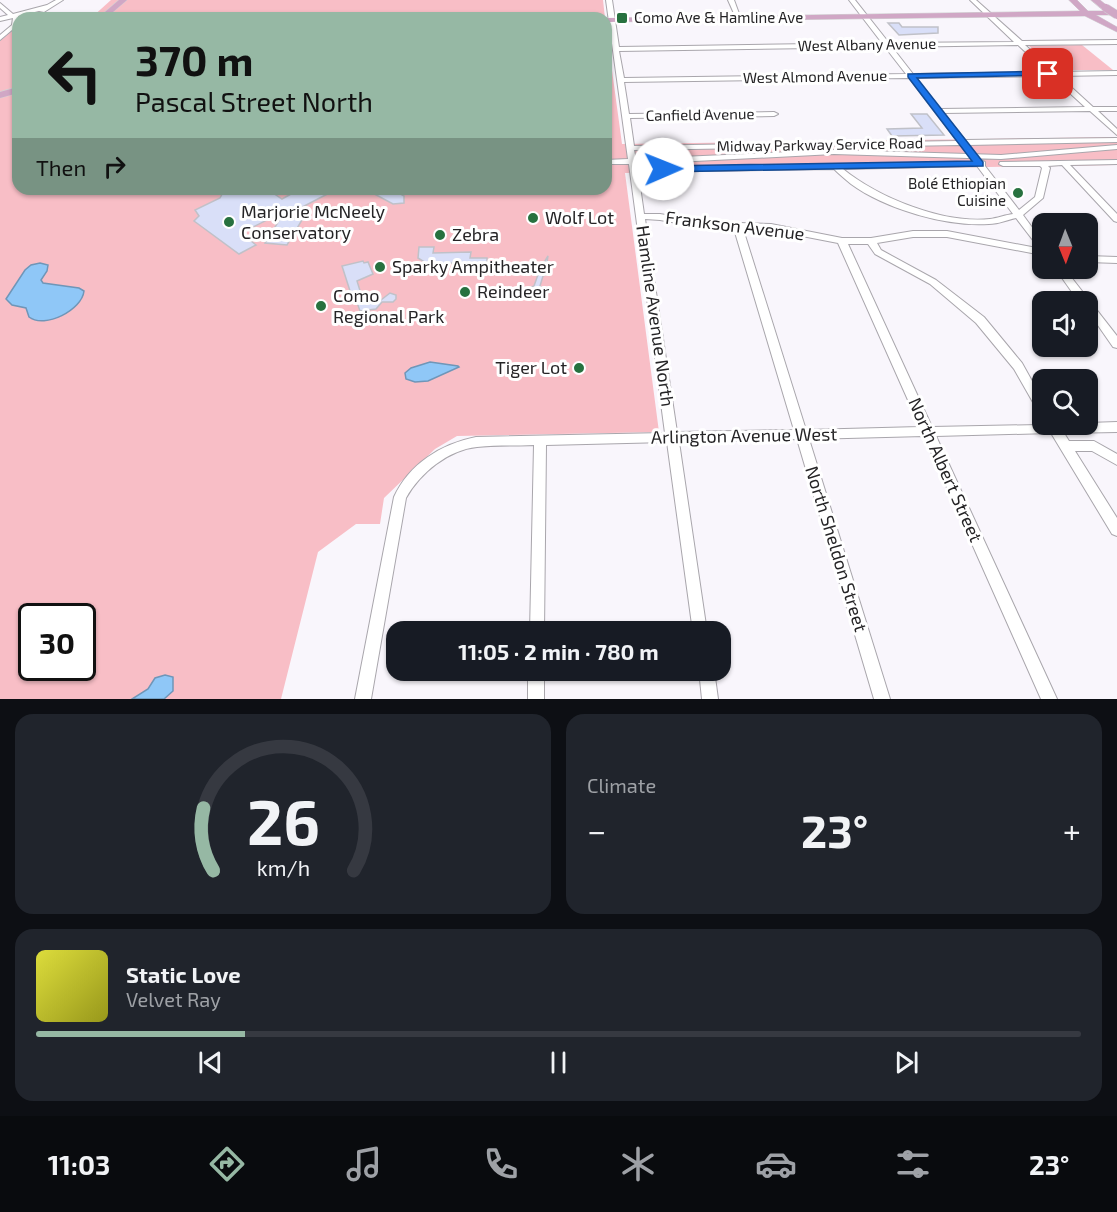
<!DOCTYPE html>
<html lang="en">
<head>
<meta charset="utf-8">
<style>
  :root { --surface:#171b24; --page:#20242c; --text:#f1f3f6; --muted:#9ea1a6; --line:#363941; --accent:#96b8a4 }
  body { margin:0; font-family:"Exo 2",sans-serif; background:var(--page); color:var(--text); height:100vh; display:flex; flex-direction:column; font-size:22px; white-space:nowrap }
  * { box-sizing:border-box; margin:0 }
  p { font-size:20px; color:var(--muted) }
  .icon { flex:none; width:33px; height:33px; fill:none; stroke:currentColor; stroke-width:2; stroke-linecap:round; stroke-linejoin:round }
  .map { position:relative; height:699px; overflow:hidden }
  .drawer { display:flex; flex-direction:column; gap:15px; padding:15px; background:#0d0f14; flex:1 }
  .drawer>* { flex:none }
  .top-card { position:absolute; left:12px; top:12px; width:600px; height:183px; border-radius:18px; box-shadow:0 2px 4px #0004; background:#96b8a4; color:#111; overflow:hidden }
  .needle { width:39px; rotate:179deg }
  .fabs { position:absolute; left:1032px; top:213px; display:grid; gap:12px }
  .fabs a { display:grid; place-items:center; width:66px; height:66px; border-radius:12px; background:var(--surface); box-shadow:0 2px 4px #0004; font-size:30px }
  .speed { position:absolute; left:18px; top:603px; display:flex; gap:12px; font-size:30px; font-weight:700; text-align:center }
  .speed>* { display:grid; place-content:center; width:78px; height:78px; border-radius:50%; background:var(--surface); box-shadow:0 2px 4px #0004; line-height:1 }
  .speed .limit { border:3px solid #111; border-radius:9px; background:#fff; color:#111 }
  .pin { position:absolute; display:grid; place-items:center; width:51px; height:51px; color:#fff; margin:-26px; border-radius:12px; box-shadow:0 3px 9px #0006 }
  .me { position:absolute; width:66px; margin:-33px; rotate:89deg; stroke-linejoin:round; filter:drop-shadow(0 0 4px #0008) }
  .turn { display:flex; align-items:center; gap:21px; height:126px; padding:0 24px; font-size:27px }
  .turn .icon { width:78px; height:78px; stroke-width:2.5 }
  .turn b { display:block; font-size:42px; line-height:51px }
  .then { display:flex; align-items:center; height:57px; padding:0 24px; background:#0003; gap:12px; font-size:22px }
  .big { font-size:45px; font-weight:700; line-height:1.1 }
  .drawer .tile { flex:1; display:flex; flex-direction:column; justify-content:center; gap:9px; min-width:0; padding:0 21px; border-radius:18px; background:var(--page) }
  .drawer .dial { align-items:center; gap:0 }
  .dial svg { height:156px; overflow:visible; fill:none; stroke:var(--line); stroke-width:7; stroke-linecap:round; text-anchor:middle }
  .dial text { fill:var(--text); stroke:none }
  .song { display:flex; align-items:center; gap:18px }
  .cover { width:72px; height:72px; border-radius:9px; background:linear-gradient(135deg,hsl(60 70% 55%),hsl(60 70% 35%)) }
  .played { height:6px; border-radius:3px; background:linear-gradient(90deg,var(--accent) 20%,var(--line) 20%) }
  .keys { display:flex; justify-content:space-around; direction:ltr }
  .heat { display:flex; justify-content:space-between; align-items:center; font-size:33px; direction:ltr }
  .drawer .tiles { flex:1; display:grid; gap:15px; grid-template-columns:1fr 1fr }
  .tile:last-child { grid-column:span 2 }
  .trip { position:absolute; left:386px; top:621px; width:345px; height:60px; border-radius:18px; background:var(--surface); box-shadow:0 2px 4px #0004; font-weight:700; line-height:60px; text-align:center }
  .tab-bar { display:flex; height:96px; justify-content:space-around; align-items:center; background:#090b0e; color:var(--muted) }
  .tab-bar .icon { width:42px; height:42px }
  .tab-bar .selected { color:var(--accent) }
  .tab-bar b { font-size:27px; color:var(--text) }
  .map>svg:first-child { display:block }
  .green { fill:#f8bec6; fill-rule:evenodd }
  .water { fill:#8fc7f7; stroke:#6f96b8; stroke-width:1.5 }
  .building { fill:#d9dff8; stroke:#c0c1c8; stroke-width:1.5 }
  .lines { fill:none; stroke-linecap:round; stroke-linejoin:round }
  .minor-casing { stroke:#a9a6ac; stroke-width:2 }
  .major-casing { stroke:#d3d3d4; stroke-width:1 }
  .minor { fill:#fff; fill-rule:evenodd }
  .major { fill:#d0a7c5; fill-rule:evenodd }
  .major-bridge-casing { stroke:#d3d3d4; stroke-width:9; stroke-linecap:butt }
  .major-bridge { stroke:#d0a7c5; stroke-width:8 }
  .route { fill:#1a73e8; stroke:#114b97; stroke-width:1.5 }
  .poi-dot { fill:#27713f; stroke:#fff; stroke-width:2 }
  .labels { text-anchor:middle; stroke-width:6; stroke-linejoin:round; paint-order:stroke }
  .far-poi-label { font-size:15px; fill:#252426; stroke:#fff; text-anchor:start }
  .far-street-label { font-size:15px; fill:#252426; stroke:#fff }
  .poi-label { font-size:18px; fill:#252426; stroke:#fff; text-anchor:start }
  .street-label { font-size:18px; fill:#252426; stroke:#fff }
</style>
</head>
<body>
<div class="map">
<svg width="1117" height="699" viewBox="0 0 1117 699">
  <rect width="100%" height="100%" fill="#f9f6fc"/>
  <g class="green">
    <path d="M 111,0 L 603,0 L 605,18 L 91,18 Z"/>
    <path d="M 18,26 L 18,189 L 606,189 L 606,26 L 622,144 L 1117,137 L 1117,165 L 625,173 L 659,432 L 457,436 L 435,449 L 384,498 L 380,524 L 356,524 L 318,552 L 281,699 L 0,699 L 0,41 ZM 32,616 L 82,616 L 82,668 L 32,668 Z"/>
    <path d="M 1082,45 L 1113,70 L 1057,70 L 1029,46 Z"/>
  </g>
  <g class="water">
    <path d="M 40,263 L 48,265 L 47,271 L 41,280 L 43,283 L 79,288 L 84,291 C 82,310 45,329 29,317 L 26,308 L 12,305 L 6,299 L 25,270 L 31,265 Z"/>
    <path d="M 430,362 L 458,366 L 459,367 L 428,381 L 415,382 L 406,379 L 405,373 L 411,368 Z"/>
    <path d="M 165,675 L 173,677 L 173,691 L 164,699 L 132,699 L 148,689 L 155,678 Z"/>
  </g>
  <g class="building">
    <path d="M 888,23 L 899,23 L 902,27 L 938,27 L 938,33 L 899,35 Z"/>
    <path d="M 911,114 L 927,114 L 944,135 L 892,136 L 887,129 L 922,128 Z"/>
    <path d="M 225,189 L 267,189 L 282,199 L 300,189 L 337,189 L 285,216 L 302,220 L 287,245 L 265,243 L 285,211 L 241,233 L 256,245 L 239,254 L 194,221 L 199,216 L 195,210 L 220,198 Z"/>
    <path d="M 365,189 L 392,189 L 404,196 L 404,203 L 393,204 Z"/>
    <path d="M 419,247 L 434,247 L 433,253 L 471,252 L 470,258 L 487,258 L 487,269 L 464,270 L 453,263 L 429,265 L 418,258 Z"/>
    <path d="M 548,256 L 546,269 L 550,273 L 543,276 L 540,286 L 544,289 L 537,295 L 530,294 L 528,291 L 529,288 L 534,286 L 540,269 Z"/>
    <path d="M 363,261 L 364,263 L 368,262 L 373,274 L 357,281 L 361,294 L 381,300 L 390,293 L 396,295 L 396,299 L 393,302 L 382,302 L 376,309 L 360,311 L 354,294 L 351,294 L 342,266 Z"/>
  </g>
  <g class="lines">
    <g class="minor-casing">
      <g id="minor">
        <path d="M 56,0 L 63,0 L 44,12 L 39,11 L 18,16 L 18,25 L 0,40 L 0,35 L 12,25 L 13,18 L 0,21 L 0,17 L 8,15 L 0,8 L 0,3 L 13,14 L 47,5 Z"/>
        <path d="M 606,0 L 612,0 L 619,47 L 882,43 L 849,0 L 855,0 L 889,43 L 1014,42 L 970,0 L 976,0 L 1022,41 L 1117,40 L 1117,44 L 1025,45 L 1055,72 L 1117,71 L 1117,75 L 1059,76 L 1093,107 L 1117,107 L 1117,111 L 1098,111 L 1117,129 L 1117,135 L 1090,111 L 943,113 L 965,140 L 1117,138 L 1117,142 L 968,145 L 968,148 L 965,148 L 960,145 L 838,147 L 834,145 L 835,143 L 957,141 L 909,78 L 624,82 L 629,114 L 774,112 L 778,114 L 774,116 L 630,118 L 634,146 L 799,143 L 803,145 L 799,147 L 634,150 L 636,159 L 834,150 L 1001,155 L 1117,145 L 1117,149 L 1001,159 L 834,154 L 636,164 L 637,168 L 974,162 L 974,159 L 980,159 L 985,162 L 985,166 L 1019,210 L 1035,197 L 1042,168 L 1040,166 L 1003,166 L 999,164 L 1000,162 L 1117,160 L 1117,164 L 1070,165 L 1117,214 L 1117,222 L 1114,221 L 1062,165 L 1048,166 L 1050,168 L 1043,198 L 1023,215 L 1042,241 L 1042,249 L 1039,248 L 1016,218 C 1007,220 998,224 989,224 C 947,227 885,209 851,184 C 845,179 839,174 834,169 L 638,172 L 644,214 L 660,214 L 706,222 L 771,224 L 842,238 L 871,238 L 913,231 L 947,231 L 1042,249 L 1042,255 L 947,237 L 913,237 L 877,243 L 881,250 L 936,280 L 984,317 L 1022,363 L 1042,399 L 1042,412 L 1038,411 L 1014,369 L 976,323 L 930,284 L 875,254 L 868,244 L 848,244 L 932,427 L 1088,424 L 1088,423 L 1117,422 L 1117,432 L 1064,433 L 1069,441 L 1094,441 L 1117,454 L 1117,465 L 1092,451 L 1075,451 L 1117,518 L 1117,536 L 1112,534 L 1051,433 L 936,436 L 1057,699 L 1041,699 L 924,436 L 809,439 L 890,699 L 874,699 L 797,439 L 679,442 L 707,632 L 693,632 L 667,442 L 546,445 L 544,632 L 530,632 L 534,445 C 515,446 496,445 477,447 C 448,450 420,473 406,498 L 371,699 L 355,699 L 394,497 C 409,464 441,444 476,437 L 665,433 L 629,164 L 606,164 L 606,160 L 628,159 ZM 1018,45 L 1047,72 L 913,74 L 892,47 ZM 885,47 L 906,74 L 624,78 L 619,51 ZM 1051,76 L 1085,107 L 940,109 L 916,78 ZM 977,166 L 1013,214 C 1005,215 998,218 990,219 C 943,224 879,198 843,169 ZM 645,219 L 660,220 L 706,228 L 734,229 L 794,430 L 677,432 ZM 743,229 L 771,230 L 838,243 L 920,427 L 806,430 Z"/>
        <path d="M 728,0 L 734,0 L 741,19 L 736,18 Z"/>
        <path d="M 1088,256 L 1117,257 L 1117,263 L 1088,262 Z"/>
        <path d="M 1055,268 L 1064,268 L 1117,336 L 1117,348 L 1113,347 L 1088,311 L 1088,302 L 1079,302 Z"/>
        <rect x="528" y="670" width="16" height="29"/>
        <path d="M 699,670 L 714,670 L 718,699 L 702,699 Z"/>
      </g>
    </g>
    <g class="major-casing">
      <g id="major">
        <path d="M 119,0 L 127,0 L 106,18 L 98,18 Z"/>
        <path d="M 1069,0 L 1077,0 L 1088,11 L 1117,11 L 1117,15 L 1096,15 L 1117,27 L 1117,32 L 1085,16 L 606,22 L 605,18 L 1080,11 Z"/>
        <path d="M 1091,0 L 1100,0 L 1110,8 L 1103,10 Z"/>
        <path d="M 18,87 L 18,93 L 0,98 L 0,92 Z"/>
      </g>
    </g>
    <use href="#minor" class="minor"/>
    <use href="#major" class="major"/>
    <g class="major-bridge-casing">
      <path id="major-bridge" d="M 1106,8 L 1117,15"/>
    </g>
    <use href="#major-bridge" class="major-bridge"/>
  </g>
  <path class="route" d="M 1048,71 L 1053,74 L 1052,75 L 917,78 L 983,162 L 983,166 L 663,172 L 658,169 L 663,166 L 972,161 L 908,77 L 908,74 Z"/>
  <g class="poi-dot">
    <rect x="616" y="12" width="12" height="12" rx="3"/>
    <circle cx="1018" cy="193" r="6"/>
    <circle cx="533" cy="218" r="6"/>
    <circle cx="229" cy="222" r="6"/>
    <circle cx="440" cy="235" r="6"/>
    <circle cx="380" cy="267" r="6"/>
    <circle cx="465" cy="292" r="6"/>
    <circle cx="321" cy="306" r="6"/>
    <circle cx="579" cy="368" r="6"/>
  </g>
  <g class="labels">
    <g class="far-poi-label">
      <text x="634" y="23">Como Ave &amp; Hamline Ave</text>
      <text x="1006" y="189" text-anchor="end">Bolé Ethiopian<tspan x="1006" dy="17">Cuisine</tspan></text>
    </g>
    <g class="far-street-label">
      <text transform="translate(867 45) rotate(-1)" y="5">West Albany Avenue</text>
      <text transform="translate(815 77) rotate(-1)" y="5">West Almond Avenue</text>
      <text transform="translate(700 115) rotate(-1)" y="5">Canfield Avenue</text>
      <text transform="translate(820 145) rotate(-1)" y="5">Midway Parkway Service Road</text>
    </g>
    <g class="poi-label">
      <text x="241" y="218">Marjorie McNeely<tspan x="241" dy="21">Conservatory</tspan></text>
      <text x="545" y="224">Wolf Lot</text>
      <text x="452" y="241">Zebra</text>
      <text x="392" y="273">Sparky Ampitheater</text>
      <text x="477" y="298">Reindeer</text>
      <text x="333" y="302">Como<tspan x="333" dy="21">Regional Park</tspan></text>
      <text x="567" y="374" text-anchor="end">Tiger Lot</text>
    </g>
    <g class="street-label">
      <text transform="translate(735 226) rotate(7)" y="6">Frankson Avenue</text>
      <text transform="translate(655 316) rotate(82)" y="6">Hamline Avenue North</text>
      <text transform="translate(744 436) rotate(-1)" y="6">Arlington Avenue West</text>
      <text transform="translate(945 470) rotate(66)" y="6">North Albert Street</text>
      <text transform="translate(836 549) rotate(73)" y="6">North Sheldon Street</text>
    </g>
  </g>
</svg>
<div class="fabs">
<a><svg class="needle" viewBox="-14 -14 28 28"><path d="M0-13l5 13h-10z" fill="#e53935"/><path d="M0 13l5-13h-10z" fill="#9ea1a6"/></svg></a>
<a><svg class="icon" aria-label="sound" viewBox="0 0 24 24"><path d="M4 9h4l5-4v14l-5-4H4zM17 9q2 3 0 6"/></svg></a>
<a><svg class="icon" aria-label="search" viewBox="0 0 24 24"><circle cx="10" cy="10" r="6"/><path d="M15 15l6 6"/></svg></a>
</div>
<div class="speed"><div class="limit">30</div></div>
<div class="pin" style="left:1048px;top:74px;background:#d93025"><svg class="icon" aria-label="arrive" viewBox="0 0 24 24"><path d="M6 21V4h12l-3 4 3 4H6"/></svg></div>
<svg class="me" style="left:663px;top:169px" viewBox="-20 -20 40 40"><circle r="19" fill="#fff"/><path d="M0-13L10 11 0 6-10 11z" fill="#1a73e8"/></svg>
<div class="trip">11:05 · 2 min · 780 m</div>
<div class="top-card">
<div class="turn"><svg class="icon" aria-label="left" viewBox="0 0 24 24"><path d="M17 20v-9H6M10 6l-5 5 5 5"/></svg><div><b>370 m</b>Pascal Street North</div></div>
<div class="then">Then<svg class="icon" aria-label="right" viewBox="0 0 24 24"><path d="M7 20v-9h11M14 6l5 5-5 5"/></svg></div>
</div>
</div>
<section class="drawer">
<div class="tiles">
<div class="tile dial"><svg viewBox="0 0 100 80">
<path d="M14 69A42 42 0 1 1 86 69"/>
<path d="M14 69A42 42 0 0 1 9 37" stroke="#96b8a4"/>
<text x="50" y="56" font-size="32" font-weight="700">26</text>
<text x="50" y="72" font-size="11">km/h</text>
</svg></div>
<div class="tile"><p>Climate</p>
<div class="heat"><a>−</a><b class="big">23°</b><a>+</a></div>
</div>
<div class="tile">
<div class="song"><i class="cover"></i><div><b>Static Love</b><p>Velvet Ray</p></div></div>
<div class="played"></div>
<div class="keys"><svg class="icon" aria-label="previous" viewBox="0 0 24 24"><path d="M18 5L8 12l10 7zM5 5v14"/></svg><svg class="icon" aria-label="pause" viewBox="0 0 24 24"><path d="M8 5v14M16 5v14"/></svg><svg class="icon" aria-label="next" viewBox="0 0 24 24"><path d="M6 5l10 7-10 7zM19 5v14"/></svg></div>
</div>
</div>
</section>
<nav class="tab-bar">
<b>11:03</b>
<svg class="icon selected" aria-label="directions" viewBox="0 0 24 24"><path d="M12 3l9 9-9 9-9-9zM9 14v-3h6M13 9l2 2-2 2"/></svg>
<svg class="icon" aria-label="music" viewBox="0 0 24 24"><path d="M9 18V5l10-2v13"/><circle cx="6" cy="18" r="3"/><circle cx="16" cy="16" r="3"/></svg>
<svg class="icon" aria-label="phone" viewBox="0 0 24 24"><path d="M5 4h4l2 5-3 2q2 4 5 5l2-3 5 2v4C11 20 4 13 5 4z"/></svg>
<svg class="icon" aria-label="climate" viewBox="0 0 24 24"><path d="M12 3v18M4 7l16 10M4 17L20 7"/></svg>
<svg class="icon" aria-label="car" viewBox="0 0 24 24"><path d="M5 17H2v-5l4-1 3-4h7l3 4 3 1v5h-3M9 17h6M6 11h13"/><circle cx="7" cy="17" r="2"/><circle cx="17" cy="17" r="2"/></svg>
<svg class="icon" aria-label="filters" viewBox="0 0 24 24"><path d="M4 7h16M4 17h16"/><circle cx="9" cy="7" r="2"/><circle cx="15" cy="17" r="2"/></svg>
<b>23°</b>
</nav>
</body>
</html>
